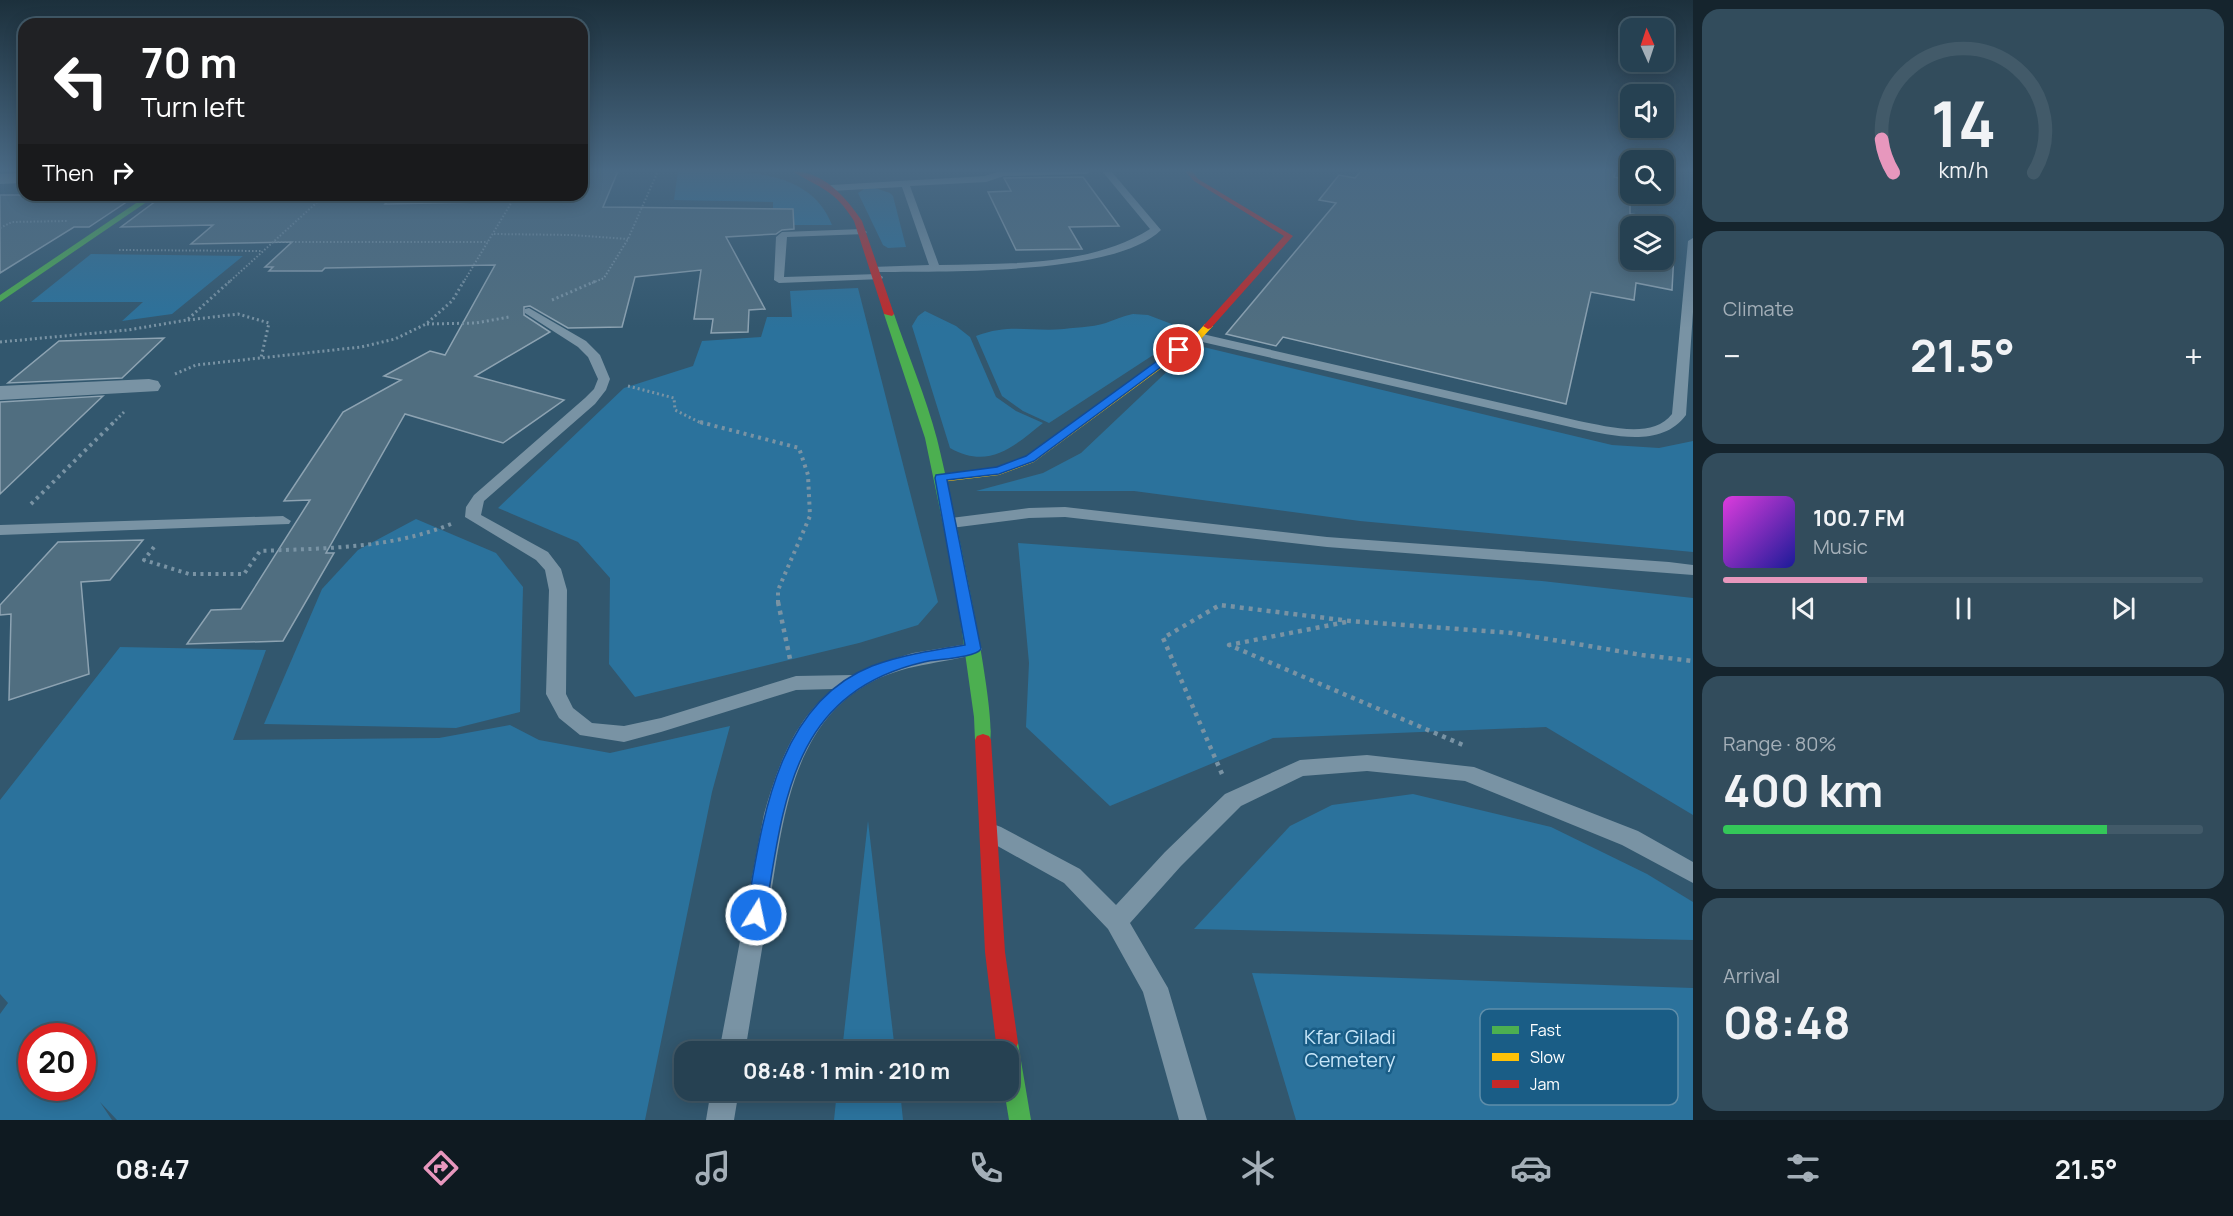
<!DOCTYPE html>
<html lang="en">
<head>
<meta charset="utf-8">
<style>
  :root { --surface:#264152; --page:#324c5c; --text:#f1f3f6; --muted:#a4afb8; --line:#425a69; --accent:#e797bd }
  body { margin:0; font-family:Manrope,sans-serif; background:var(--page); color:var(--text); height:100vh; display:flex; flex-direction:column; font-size:22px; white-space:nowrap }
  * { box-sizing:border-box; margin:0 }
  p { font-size:20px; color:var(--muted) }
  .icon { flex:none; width:33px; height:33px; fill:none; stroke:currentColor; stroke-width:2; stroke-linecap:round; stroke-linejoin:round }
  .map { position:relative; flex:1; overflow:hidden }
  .sheet { display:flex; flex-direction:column; gap:9px; padding:9px; background:#15242d; width:540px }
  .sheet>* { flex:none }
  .guide { position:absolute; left:18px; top:18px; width:570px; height:183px; border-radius:18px; box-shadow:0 3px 15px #0003,0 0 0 2px var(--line); background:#202124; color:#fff; overflow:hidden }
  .needle { width:39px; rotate:357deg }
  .controls { position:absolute; left:1620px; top:18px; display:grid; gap:12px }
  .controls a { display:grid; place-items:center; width:54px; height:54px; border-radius:12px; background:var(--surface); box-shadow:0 3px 15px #0003,0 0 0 2px var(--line); font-size:30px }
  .speed { position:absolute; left:18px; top:1023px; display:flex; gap:12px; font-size:30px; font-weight:700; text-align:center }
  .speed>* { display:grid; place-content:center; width:78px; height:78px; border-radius:50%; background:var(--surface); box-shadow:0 3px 15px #0003,0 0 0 2px var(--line); line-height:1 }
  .speed .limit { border:9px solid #d22; background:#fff; color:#111 }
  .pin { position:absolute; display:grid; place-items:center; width:51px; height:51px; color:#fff; margin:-26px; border:3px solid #fff; border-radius:50%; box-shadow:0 2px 6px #0007 }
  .me { position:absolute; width:66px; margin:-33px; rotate:10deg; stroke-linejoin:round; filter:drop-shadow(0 0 4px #0008) }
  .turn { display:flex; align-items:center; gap:21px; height:126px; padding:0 24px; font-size:27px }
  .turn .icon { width:78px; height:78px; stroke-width:2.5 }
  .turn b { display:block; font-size:42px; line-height:51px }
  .then { display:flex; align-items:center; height:57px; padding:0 24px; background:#0003; gap:12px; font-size:22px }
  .big { font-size:45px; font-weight:700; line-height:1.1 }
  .sheet .card { flex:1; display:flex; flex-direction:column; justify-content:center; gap:9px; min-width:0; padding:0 21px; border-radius:18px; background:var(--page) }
  .sheet .dial { align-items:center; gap:0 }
  .dial svg { height:156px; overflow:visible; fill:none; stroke:var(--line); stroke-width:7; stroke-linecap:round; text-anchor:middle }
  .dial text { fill:var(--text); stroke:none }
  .song { display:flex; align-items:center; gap:18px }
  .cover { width:72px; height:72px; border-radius:9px; background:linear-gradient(135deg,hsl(300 70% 55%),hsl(240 70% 35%)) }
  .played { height:6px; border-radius:3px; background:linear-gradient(90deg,var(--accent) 30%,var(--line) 30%) }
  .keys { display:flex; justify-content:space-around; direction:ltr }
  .heat { display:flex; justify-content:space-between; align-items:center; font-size:33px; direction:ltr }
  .charge { height:9px; border-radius:4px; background:linear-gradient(90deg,#34c759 80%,var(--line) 0) }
  .trip { position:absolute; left:674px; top:1041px; width:345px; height:60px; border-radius:18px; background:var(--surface); box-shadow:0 3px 15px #0003,0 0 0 2px var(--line); font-weight:700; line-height:60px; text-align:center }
  .dock { display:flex; height:96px; justify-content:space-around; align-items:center; background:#0f1a21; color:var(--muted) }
  .dock .icon { width:42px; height:42px }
  .dock .active { color:var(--accent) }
  .dock b { font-size:27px; color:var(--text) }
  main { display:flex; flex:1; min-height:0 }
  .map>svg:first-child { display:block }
  .green { fill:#2b729c; fill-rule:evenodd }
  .building { fill:#506e80; stroke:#8da3b2; stroke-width:1.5 }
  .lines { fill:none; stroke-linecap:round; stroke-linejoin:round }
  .path-far3 { stroke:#7993a4; stroke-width:2; stroke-dasharray:1.5 2; stroke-linecap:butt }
  .path-far2 { stroke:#7993a4; stroke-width:3; stroke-dasharray:2 3; stroke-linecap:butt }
  .path-far1 { stroke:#7993a4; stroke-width:4; stroke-dasharray:3 4.5; stroke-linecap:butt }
  .path { stroke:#7993a4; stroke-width:4.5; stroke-dasharray:4 5; stroke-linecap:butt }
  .lane { fill:#7993a4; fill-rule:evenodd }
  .street { fill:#7993a4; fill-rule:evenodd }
  .fast { fill:#4caf50; fill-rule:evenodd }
  .slow { fill:#ffc107; fill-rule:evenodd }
  .jam { fill:#c62828; fill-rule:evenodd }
  .route { fill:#1a73e8; stroke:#114b97; stroke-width:1.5 }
  .labels { text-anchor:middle; stroke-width:5; stroke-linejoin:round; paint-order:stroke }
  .near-park-label { font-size:20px; fill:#c7e6f9; stroke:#1a5d86 }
  .key { fill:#1a5d86; stroke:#5f8eaa; stroke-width:1.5 }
  .key-label { font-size:16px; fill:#fff }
</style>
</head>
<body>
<main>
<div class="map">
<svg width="1693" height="1120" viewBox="0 0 1693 1120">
  <rect width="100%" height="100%" fill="#32576e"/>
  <g class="green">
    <path d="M 678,171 C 732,171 809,165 832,225 L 773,225 L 773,202 L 674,200 Z"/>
    <path d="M 875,188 L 890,193 L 893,196 L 906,247 L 888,248 L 883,245 L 858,193 L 864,189 Z"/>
    <path d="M 91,254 L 243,256 L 172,314 L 122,321 L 143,302 L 31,302 Z"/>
    <path d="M 858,288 L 938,602 L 918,625 L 859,643 L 635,697 L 609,664 L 610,578 L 578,542 L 498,508 L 624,388 L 693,366 L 702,341 L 761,337 L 767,317 L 792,317 L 790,291 Z"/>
    <path d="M 925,311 L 956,326 L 970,337 L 996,397 L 1016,411 L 1043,423 C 1013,447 989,470 950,448 L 912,326 L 918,316 Z"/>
    <path d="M 1133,314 L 1148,315 L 1190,331 L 1049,423 L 1023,411 L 1002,396 L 976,336 C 1010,323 1030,332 1064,329 C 1079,327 1098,327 1111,321 C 1119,318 1124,316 1133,314 Z"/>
    <path d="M 1195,345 L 1612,445 L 1659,448 L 1693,441 L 1693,552 L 1360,521 L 1134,491 L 976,491 L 1043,473 L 1081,453 Z"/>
    <path d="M 416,519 L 496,553 L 523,587 L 520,712 L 456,728 L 264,724 L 322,589 L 358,550 Z"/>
    <path d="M 1018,543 L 1542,581 L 1693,598 L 1693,815 L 1546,727 L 1273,738 L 1110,806 L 1026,727 L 1029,663 Z"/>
    <path d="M 120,647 L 266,650 L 233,740 L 439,738 L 510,725 L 539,740 L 610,753 L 730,726 L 712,792 L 645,1120 L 117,1120 L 100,1102 L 112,1120 L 0,1120 L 0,1014 L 8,1003 L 0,994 L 0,800 ZM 32,1036 L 82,1036 L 82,1088 L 32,1088 Z"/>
    <path d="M 1413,794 L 1551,827 L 1647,874 L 1693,902 L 1693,940 L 1194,929 L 1290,826 L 1332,805 Z"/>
    <path d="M 868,821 L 895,1051 L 842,1051 Z"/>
    <path d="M 1252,973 L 1693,988 L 1693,1120 L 1296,1120 Z"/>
    <path d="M 837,1091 L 900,1091 L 903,1120 L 834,1120 Z"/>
  </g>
  <g class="building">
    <path d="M 582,171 L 618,171 L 603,207 L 793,209 L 794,229 L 782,230 L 776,234 L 726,237 L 765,309 L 749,310 L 748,332 L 711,333 L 713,319 L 694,319 L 701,270 L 635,277 L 622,327 L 568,328 L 530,306 L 524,307 L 524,315 L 550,332 L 475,376 L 564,400 L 503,443 L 405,414 L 326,553 L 334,553 L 283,641 L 187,644 L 211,610 L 241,609 L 310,500 L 284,501 L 343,412 L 401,380 L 384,376 L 430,351 L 445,355 L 495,265 L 325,268 L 322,271 L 269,271 L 273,267 L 265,267 L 292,242 L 191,244 L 213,225 L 121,227 L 164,195 L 393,195 L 385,204 L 529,201 L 533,195 L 582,195 Z"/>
    <path d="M 1361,171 L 1616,171 L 1614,177 L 1630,180 L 1630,214 L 1644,216 L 1643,226 L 1630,226 L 1630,260 L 1664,260 L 1664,232 L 1675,234 L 1672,290 L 1636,283 L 1634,300 L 1591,292 L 1566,404 L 1283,337 L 1276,346 L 1226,334 L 1336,203 L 1319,200 L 1339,175 L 1355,178 Z"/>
    <path d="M 1083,177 L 1119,226 L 1069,227 L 1082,249 L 1016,250 L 988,192 L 1011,191 L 1004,178 Z"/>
    <path d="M 0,195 L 137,195 L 89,227 L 74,227 L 0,273 Z"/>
    <path d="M 164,338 L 122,378 L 8,383 L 59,341 Z"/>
    <path d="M 103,396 L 0,494 L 0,402 Z"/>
    <path d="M 143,540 L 110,580 L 81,582 L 89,674 L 9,700 L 11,614 L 0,615 L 0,605 L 58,542 Z"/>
  </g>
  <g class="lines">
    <g class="path-far3">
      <path d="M 0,228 L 12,222 L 67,221"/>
      <path d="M 494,234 L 571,235 L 628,239"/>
      <path d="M 274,242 L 488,242"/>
      <path d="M 119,250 L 262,251"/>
      <path d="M 228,283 L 325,195"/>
      <path d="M 463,283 L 516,195"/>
      <path d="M 592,283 L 604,278 L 628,239 L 658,171"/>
    </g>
    <g class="path-far2">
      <path d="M 552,300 L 596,281"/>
      <path d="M 188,320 L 238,314 L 269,323 L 261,358"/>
      <path d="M 427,324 L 476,323 L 509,317"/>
      <path d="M 0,342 L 128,330 L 187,320 L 230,281"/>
      <path d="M 175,374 L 196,365 L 361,347 L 395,339 L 426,324 L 452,301 L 464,281"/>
      <path d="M 628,386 L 674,398 L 675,410 L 703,424"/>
      <path d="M 112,424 L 124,412"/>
    </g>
    <g class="path-far1">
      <path d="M 700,422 L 799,448 L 808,475 L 810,516 L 778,590 L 778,603"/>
      <path d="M 31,504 L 114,422"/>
      <path d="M 154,547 L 144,560 L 189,574 L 244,574 L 260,551 C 325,548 390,549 451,524"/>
    </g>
    <g class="path">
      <path d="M 778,602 L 790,659"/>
      <path d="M 1346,622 L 1229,645 L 1463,745"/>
      <path d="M 1222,774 L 1163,638 L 1220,605 L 1350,621 L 1512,633 L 1642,655 L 1693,661"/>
    </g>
    <g class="lane">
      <path d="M 1000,171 L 1091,171 L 1087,174 L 1004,176 L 986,182 L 910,186 L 939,265 C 1008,263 1090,267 1150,229 L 1102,171 L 1111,171 L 1161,230 C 1115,276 941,271 875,272 L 870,269 L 871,267 L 929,265 L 902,187 L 831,191 L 827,188 L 831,185 L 985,176 Z"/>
      <path d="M 862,229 L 867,232 L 865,234 L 787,237 L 784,277 L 878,274 L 883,277 L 882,279 L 779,283 L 774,280 L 776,237 L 782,232 Z"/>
      <path d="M 1693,238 L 1693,312 L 1686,415 C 1662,448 1614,436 1579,429 L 1198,341 L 1192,337 L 1198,333 L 1579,421 C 1607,426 1652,440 1672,414 L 1688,241 Z"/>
      <path d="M 529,308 L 586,341 L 600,355 L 610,379 L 606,390 L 595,404 L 484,501 L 481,515 L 548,552 L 561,569 L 567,590 L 566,694 L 573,708 L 592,723 L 624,726 L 661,718 L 796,676 L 853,675 L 877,664 L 913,653 L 973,643 L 979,645 L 982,649 L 979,653 C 939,665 904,663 866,685 C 789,730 782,829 769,907 C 761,955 753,1003 745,1052 L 719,1052 L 764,814 C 777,768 794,719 834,689 L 796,690 L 661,732 L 624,742 L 580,735 L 559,718 L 546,694 L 549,590 L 545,570 L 536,560 L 465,517 L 466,507 L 474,495 L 585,398 L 594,389 L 598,379 L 588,357 L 578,347 L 525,313 L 525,309 Z"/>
      <path d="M 1065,507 L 1327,537 L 1669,562 L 1693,565 L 1693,575 L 1327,547 L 1065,517 L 1029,518 L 951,528 L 943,523 L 951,518 L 1029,508 Z"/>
      <path d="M 283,516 L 291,521 L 289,524 L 0,535 L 0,525 Z"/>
      <path d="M 1367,755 L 1474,767 L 1638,831 L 1693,862 L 1693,883 L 1622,845 L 1465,781 L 1367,771 L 1303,776 L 1241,806 L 1181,866 L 1130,923 L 1168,988 L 1207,1120 L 1179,1120 L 1143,992 L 1108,929 L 1064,883 L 985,839 L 982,833 L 985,827 L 993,824 L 1001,827 L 1080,869 L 1116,905 L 1165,852 L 1225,794 L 1300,760 Z"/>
      <path d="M 711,1090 L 739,1090 L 734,1120 L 706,1120 Z"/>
    </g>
    <g class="street">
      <path d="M 24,173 L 24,183 L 0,184 L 0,174 Z"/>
      <path d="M 149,379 L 158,381 L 161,386 L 158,391 L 0,400 L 0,386 Z"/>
    </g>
    <g class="fast">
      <path d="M 148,195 L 157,195 L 0,302 L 0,295 Z"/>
      <path d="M 889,311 L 894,314 C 908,355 926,397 937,439 C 947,478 1001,722 989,744 L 983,746 L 977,744 L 975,740 L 974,717 L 955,582 L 925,438 L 884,314 Z"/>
      <path d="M 1007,1032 L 1015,1035 L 1018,1043 L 1031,1120 L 1009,1120 L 1004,1090 L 1008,1090 L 1008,1052 L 998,1052 L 996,1043 L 999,1035 Z"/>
    </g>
    <path class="slow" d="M 1205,324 L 1213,326 L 1201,339 L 1034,462 L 999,475 L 941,482 L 935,478 L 941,474 L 997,468 L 1026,456 L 1195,335 Z"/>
    <g class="jam">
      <path d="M 792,171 C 823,171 846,197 862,221 L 894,314 L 892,316 L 884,314 L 854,221 C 835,190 820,188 792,171 Z"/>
      <path d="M 1185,171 L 1192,171 L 1198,179 L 1293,236 L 1211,328 L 1208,329 L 1203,326 L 1205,324 L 1284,236 L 1194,181 Z"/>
      <path d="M 983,734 L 989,736 L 991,740 L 1005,952 L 1018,1043 L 1015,1051 L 1008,1053 L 1008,1052 L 999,1051 L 996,1043 L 985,952 L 975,740 L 977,736 Z"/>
    </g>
  </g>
  <linearGradient id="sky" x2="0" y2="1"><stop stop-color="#1c303c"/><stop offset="0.52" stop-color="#496984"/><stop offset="1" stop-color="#496984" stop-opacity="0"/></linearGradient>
  <rect width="1693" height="328" fill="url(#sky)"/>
  <path class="route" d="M 1175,348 L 1184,350 L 1034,461 L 999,474 L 947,480 L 981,649 C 975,658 937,659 924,662 C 791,693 784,801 765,915 L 763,921 L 756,924 L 749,921 L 746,915 C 762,826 774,705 872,666 C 901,655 934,650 965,645 L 935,478 L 936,475 L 997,467 L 1026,456 Z"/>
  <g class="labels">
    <g class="near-park-label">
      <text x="1350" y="1044">Kfar Giladi<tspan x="1350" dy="23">Cemetery</tspan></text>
    </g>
  </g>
  <rect x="1480" y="1009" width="198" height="96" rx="9" class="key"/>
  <rect x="1492" y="1026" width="27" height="8" fill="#4caf50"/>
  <rect x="1492" y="1053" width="27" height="8" fill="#ffc107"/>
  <rect x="1492" y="1080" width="27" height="8" fill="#c62828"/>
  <g class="key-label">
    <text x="1530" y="1036">Fast</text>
    <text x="1530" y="1063">Slow</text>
    <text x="1530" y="1090">Jam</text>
  </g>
</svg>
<div class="controls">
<a><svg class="needle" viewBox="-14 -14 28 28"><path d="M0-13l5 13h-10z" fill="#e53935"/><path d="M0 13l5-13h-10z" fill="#a4afb8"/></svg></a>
<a><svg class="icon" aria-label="sound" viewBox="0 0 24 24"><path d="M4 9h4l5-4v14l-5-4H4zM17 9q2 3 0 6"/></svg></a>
<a><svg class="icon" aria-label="search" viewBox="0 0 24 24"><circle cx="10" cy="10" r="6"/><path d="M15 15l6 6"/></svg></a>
<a><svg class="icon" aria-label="layers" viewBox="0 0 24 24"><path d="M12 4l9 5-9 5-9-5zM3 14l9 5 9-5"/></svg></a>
</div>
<div class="speed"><div class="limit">20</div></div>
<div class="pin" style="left:1179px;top:350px;background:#d93025"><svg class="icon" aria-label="arrive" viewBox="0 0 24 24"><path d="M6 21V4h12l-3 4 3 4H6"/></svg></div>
<svg class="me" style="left:756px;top:915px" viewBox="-20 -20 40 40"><circle r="17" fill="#1a73e8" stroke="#fff" stroke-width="3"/><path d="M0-11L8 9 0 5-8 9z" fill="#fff"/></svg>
<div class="trip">08:48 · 1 min · 210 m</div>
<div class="guide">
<div class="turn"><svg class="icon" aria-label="left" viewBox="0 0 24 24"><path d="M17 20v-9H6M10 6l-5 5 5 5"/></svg><div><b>70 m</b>Turn left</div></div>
<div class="then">Then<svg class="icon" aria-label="right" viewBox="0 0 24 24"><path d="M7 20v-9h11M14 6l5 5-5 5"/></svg></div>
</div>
</div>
<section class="sheet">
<div class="card dial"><svg viewBox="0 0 100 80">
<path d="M14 69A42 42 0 1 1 86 69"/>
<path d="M14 69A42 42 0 0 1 8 52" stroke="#e797bd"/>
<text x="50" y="56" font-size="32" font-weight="700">14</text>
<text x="50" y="72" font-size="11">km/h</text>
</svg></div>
<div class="card"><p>Climate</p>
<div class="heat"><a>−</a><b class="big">21.5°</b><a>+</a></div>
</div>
<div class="card">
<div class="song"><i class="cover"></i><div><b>100.7 FM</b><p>Music</p></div></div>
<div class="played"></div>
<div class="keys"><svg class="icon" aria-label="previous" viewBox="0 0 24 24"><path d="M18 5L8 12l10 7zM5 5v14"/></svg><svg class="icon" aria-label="pause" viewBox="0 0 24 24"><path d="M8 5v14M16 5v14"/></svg><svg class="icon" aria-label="next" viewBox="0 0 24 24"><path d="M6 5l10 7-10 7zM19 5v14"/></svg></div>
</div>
<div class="card"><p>Range · 80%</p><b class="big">400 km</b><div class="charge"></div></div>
<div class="card"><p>Arrival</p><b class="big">08:48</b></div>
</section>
</main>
<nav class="dock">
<b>08:47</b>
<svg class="icon active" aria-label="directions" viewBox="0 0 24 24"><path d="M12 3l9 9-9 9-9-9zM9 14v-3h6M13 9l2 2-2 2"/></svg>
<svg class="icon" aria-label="music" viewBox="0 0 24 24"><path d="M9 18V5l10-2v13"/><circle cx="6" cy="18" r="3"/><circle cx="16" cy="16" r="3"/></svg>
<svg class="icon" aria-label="phone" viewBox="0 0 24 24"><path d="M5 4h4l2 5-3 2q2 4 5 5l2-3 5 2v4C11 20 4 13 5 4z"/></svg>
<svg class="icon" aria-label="climate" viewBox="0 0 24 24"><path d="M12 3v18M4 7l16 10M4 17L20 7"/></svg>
<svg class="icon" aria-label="car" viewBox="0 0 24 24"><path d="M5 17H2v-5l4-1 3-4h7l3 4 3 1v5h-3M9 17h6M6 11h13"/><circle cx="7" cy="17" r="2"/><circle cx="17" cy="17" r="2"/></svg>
<svg class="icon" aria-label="filters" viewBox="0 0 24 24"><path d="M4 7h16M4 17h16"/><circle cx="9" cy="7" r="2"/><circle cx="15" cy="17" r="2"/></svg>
<b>21.5°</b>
</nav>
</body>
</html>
